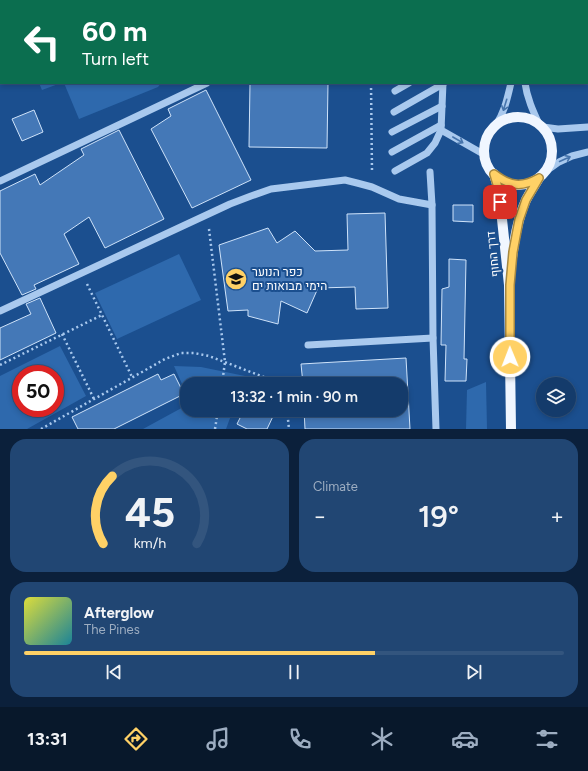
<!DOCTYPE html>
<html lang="en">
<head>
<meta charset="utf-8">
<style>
  :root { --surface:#143b6b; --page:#214673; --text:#f1f3f6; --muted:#9dadc1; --line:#33557e; --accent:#ffd166 }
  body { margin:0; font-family:Figtree,Heebo,sans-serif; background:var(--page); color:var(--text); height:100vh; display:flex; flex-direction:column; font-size:15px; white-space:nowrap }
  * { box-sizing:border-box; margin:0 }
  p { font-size:13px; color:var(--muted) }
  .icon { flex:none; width:22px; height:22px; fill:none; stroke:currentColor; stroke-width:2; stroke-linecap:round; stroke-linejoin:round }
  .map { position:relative; height:429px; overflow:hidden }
  .drawer { display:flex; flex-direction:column; gap:10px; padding:10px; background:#0b203b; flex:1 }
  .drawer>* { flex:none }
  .guide { position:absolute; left:0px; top:0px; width:588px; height:84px; box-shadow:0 2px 6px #0003,0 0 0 1px var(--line); background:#0b6e4f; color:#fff; overflow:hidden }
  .fabs { position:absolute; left:536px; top:377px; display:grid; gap:8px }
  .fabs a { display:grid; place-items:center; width:40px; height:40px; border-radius:50%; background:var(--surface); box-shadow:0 2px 6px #0003,0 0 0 1px var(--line); font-size:20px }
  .speed { position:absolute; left:12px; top:365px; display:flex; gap:8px; font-size:20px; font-weight:700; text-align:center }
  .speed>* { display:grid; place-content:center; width:52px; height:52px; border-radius:50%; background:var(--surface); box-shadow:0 2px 6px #0003,0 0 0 1px var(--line); line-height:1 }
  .speed .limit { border:6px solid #d22; background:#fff; color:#111 }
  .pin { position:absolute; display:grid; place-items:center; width:34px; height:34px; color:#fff; margin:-17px; border-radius:8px; box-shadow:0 2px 6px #0006 }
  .me { position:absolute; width:44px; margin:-22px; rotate:359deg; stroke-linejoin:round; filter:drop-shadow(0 0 3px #0008) }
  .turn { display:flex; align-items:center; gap:14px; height:84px; padding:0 16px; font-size:18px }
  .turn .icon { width:52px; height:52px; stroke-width:2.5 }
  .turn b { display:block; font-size:28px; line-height:34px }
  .big { font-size:30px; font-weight:600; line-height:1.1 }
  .drawer .tile { flex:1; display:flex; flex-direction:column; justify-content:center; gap:6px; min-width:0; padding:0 14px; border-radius:16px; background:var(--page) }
  .drawer .dial { align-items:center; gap:0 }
  .dial svg { height:104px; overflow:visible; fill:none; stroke:var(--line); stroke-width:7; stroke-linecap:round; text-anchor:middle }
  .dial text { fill:var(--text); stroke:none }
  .song { display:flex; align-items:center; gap:12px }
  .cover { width:48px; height:48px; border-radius:6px; background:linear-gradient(135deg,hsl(60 70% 55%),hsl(190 70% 35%)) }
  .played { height:4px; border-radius:2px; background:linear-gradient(90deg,var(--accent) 65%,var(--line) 65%) }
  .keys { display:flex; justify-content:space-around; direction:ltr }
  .heat { display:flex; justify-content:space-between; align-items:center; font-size:22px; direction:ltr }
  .drawer .tiles { flex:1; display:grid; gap:10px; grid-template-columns:1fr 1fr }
  .tile:last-child { grid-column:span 2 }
  .trip { position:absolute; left:180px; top:377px; width:228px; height:40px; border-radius:16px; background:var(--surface); box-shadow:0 2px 6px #0003,0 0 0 1px var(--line); font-weight:600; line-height:40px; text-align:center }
  .tab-bar { display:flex; height:64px; justify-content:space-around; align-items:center; background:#08182b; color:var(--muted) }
  .tab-bar .icon { width:28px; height:28px }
  .tab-bar .on { color:var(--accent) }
  .tab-bar b { font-size:18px; color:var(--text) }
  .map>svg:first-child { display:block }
  .green { fill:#2e69ad; fill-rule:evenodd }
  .building { fill:#4478b7; stroke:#cfe3fa }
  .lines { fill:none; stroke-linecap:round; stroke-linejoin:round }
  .path { stroke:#a9c9ee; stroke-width:2.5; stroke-dasharray:2 3; stroke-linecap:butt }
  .minor { stroke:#a9c9ee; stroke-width:7 }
  .major { stroke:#f0f6ff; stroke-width:10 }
  .oneway { stroke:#4674ac }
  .route-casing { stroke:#a68842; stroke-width:10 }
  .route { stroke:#ffd166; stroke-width:7 }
  .labels { text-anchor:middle; stroke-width:4; stroke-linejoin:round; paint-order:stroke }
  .street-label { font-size:12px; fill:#fff; stroke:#1b4f8f }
  .poi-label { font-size:12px; fill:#fff; stroke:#1b4f8f; text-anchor:start }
</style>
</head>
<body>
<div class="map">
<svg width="588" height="429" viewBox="0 0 588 429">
  <rect width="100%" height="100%" fill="#1b4f8f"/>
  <g class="green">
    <rect x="27" y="0" width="93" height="1"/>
    <path d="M 39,83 L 61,83 L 42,90 Z"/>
    <path d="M 64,83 L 161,83 L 158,87 L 79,119 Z"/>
    <path d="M 179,254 L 201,300 L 117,339 L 95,293 Z"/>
    <path d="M 60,346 L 86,396 L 27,429 L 0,429 L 0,376 ZM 21,374 L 55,374 L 55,408 L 21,408 Z"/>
    <path d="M 174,366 L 201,367 L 245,376 L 242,384 L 187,384 L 187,395 Z"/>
    <path d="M 486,382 L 487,429 L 466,429 L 467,390 Z"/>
    <path d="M 187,405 L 187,410 L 233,410 L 226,429 L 143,429 Z"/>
  </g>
  <g class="building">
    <path d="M 250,83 L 328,83 L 327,148 L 249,147 Z"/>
    <path d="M 206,90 L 251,180 L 192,208 L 151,129 L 171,116 L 168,109 Z"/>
    <path d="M 34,110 L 43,132 L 22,141 L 12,119 Z"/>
    <path d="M 119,130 L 164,219 L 105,248 L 89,217 L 64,234 L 79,264 L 34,285 L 36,289 L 22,295 L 0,253 L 0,191 L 35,174 L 40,185 L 84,155 L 81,149 Z"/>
    <path d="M 453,205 L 473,205 L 473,222 L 453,221 Z"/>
    <path d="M 385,213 L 388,308 L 356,309 L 355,287 L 318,288 L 307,313 L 281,301 L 278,324 L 248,316 L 248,310 L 228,311 L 219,245 L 268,228 L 277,243 L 295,231 L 315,251 L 348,250 L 347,214 Z"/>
    <path d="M 449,259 L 466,260 L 464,359 L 467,359 L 466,381 L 445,381 L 446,345 L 441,345 L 442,289 L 449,287 Z"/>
    <path d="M 40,298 L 56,333 L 0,360 L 0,328 L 31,314 L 26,304 Z"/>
    <path d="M 406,358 L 410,429 L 305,429 L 304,410 L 401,410 L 401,384 L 303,384 L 301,364 Z"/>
    <path d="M 158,374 L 161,380 L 174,374 L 184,394 L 114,429 L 78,429 L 72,417 Z"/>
    <path d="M 244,410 L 276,410 L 267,429 L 247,429 L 237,424 Z"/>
  </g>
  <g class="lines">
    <g class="path">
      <path d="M 131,0 L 131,1"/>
      <path d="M 370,0 L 370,1"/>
      <path d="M 0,26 L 1,28"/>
      <path d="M 0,67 L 1,66"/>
      <path d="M 371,83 L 372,172"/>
      <path d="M 209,229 L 225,362 L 222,384"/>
      <path d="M 87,284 L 132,377"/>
      <path d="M 62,334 L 94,399"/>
      <path d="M 0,365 L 102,315"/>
      <path d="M 287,410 L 289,429"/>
      <path d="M 41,429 L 165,359 L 181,353 L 194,353 L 209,356 L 282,384"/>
      <path d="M 215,429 L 218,410"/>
    </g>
    <g class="minor">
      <path d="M 422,1 L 424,0"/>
      <path d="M 446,1 L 446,0"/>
      <path d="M 521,1 L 521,0"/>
      <path d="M 443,83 L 441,130 L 485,155"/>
      <path d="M 525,83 C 527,98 533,111 539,124"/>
      <path d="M 395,91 L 409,83"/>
      <path d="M 394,112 L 443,84"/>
      <path d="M 496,125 C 505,111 507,99 511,83"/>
      <path d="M 543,127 L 558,129 L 588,127"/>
      <path d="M 392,132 L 442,106"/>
      <path d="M 392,152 L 441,125"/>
      <path d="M 395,171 L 427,153 L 435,143 L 441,130"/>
      <path d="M 430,172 L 432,205 L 433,338 L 436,429"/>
      <path d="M 545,172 L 559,162 L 572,156 L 588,152"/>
      <path d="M 0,181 L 207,83"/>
      <path d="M 0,311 L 230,204 L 251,196 L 271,189 L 345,180 L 357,183 L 372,187 L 399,199 L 432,205"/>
      <path d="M 308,345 L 433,338"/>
    </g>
    <g class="major">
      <circle cx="518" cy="151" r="34"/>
      <path d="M 494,174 L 499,191 L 509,285 L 511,429"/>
      <path d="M 511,265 C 514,243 517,220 526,200 C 530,192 535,185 539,178"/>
    </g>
  </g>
  <defs><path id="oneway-shaft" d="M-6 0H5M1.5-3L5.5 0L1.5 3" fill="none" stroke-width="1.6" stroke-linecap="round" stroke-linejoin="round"/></defs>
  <g class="oneway">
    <use href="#oneway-shaft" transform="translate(505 105) rotate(107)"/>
    <use href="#oneway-shaft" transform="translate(458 140) rotate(30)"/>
    <use href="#oneway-shaft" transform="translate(565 159) rotate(-24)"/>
  </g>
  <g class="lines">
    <g class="route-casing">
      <path id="route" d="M 500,202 L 499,191 L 494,174 C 510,186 521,188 539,178 L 526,200 L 519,220 L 513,252 L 510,285 L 510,357"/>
    </g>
    <use href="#route" class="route"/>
  </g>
  <defs>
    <g id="school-disc" transform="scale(1.15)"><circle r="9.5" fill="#ffd166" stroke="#1b4f8f"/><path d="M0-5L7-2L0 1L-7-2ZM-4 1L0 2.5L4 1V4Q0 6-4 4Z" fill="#111"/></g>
  </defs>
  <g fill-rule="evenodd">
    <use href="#school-disc" x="236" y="279"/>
  </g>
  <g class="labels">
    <g class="street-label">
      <text transform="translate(493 254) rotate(-96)" y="4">דרך החוף</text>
    </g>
    <g class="poi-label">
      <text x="252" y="276">כפר הנוער<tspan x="252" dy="14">הימי מבואות ים</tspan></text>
    </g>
  </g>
</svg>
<div class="fabs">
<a><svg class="icon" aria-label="layers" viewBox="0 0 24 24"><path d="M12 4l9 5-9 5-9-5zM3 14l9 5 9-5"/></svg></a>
</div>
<div class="speed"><div class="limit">50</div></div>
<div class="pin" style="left:500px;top:202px;background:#d93025"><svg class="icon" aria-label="arrive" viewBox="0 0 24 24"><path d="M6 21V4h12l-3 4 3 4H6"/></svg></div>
<svg class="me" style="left:510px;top:357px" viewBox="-20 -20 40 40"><circle r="17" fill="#ffd166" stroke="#fff" stroke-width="3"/><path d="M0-11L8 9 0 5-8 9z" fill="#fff"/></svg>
<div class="trip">13:32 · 1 min · 90 m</div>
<div class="guide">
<div class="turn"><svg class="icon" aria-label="left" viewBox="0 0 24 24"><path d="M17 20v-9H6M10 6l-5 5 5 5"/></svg><div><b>60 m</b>Turn left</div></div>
</div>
</div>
<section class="drawer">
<div class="tiles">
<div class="tile dial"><svg viewBox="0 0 100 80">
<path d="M14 69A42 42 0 1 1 86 69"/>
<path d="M14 69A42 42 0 0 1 21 17" stroke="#ffd166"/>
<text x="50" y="56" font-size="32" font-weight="700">45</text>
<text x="50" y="72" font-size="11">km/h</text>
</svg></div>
<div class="tile"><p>Climate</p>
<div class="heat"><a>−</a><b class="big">19°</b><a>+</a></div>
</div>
<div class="tile">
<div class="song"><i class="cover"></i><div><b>Afterglow</b><p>The Pines</p></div></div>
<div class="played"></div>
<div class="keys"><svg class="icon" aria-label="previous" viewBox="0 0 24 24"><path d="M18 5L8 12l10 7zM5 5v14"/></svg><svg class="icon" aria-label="pause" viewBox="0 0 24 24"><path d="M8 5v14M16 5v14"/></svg><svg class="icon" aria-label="next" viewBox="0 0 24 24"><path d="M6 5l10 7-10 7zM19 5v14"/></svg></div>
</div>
</div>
</section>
<nav class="tab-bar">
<b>13:31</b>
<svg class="icon on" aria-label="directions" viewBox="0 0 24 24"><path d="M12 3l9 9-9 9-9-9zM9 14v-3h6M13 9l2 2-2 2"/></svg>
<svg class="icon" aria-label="music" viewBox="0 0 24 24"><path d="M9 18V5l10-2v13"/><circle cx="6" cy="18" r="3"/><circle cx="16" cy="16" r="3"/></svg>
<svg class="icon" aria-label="phone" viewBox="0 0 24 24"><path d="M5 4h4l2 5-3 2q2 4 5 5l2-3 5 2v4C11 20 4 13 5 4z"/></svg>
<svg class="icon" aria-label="climate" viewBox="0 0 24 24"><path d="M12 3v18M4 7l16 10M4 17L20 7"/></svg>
<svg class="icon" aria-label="car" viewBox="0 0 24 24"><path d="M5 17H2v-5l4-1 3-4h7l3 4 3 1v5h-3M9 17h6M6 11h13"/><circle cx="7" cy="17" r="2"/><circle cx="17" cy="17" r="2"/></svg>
<svg class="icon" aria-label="filters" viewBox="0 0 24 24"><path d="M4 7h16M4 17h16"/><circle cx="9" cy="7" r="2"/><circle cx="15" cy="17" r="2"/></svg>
</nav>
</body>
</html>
